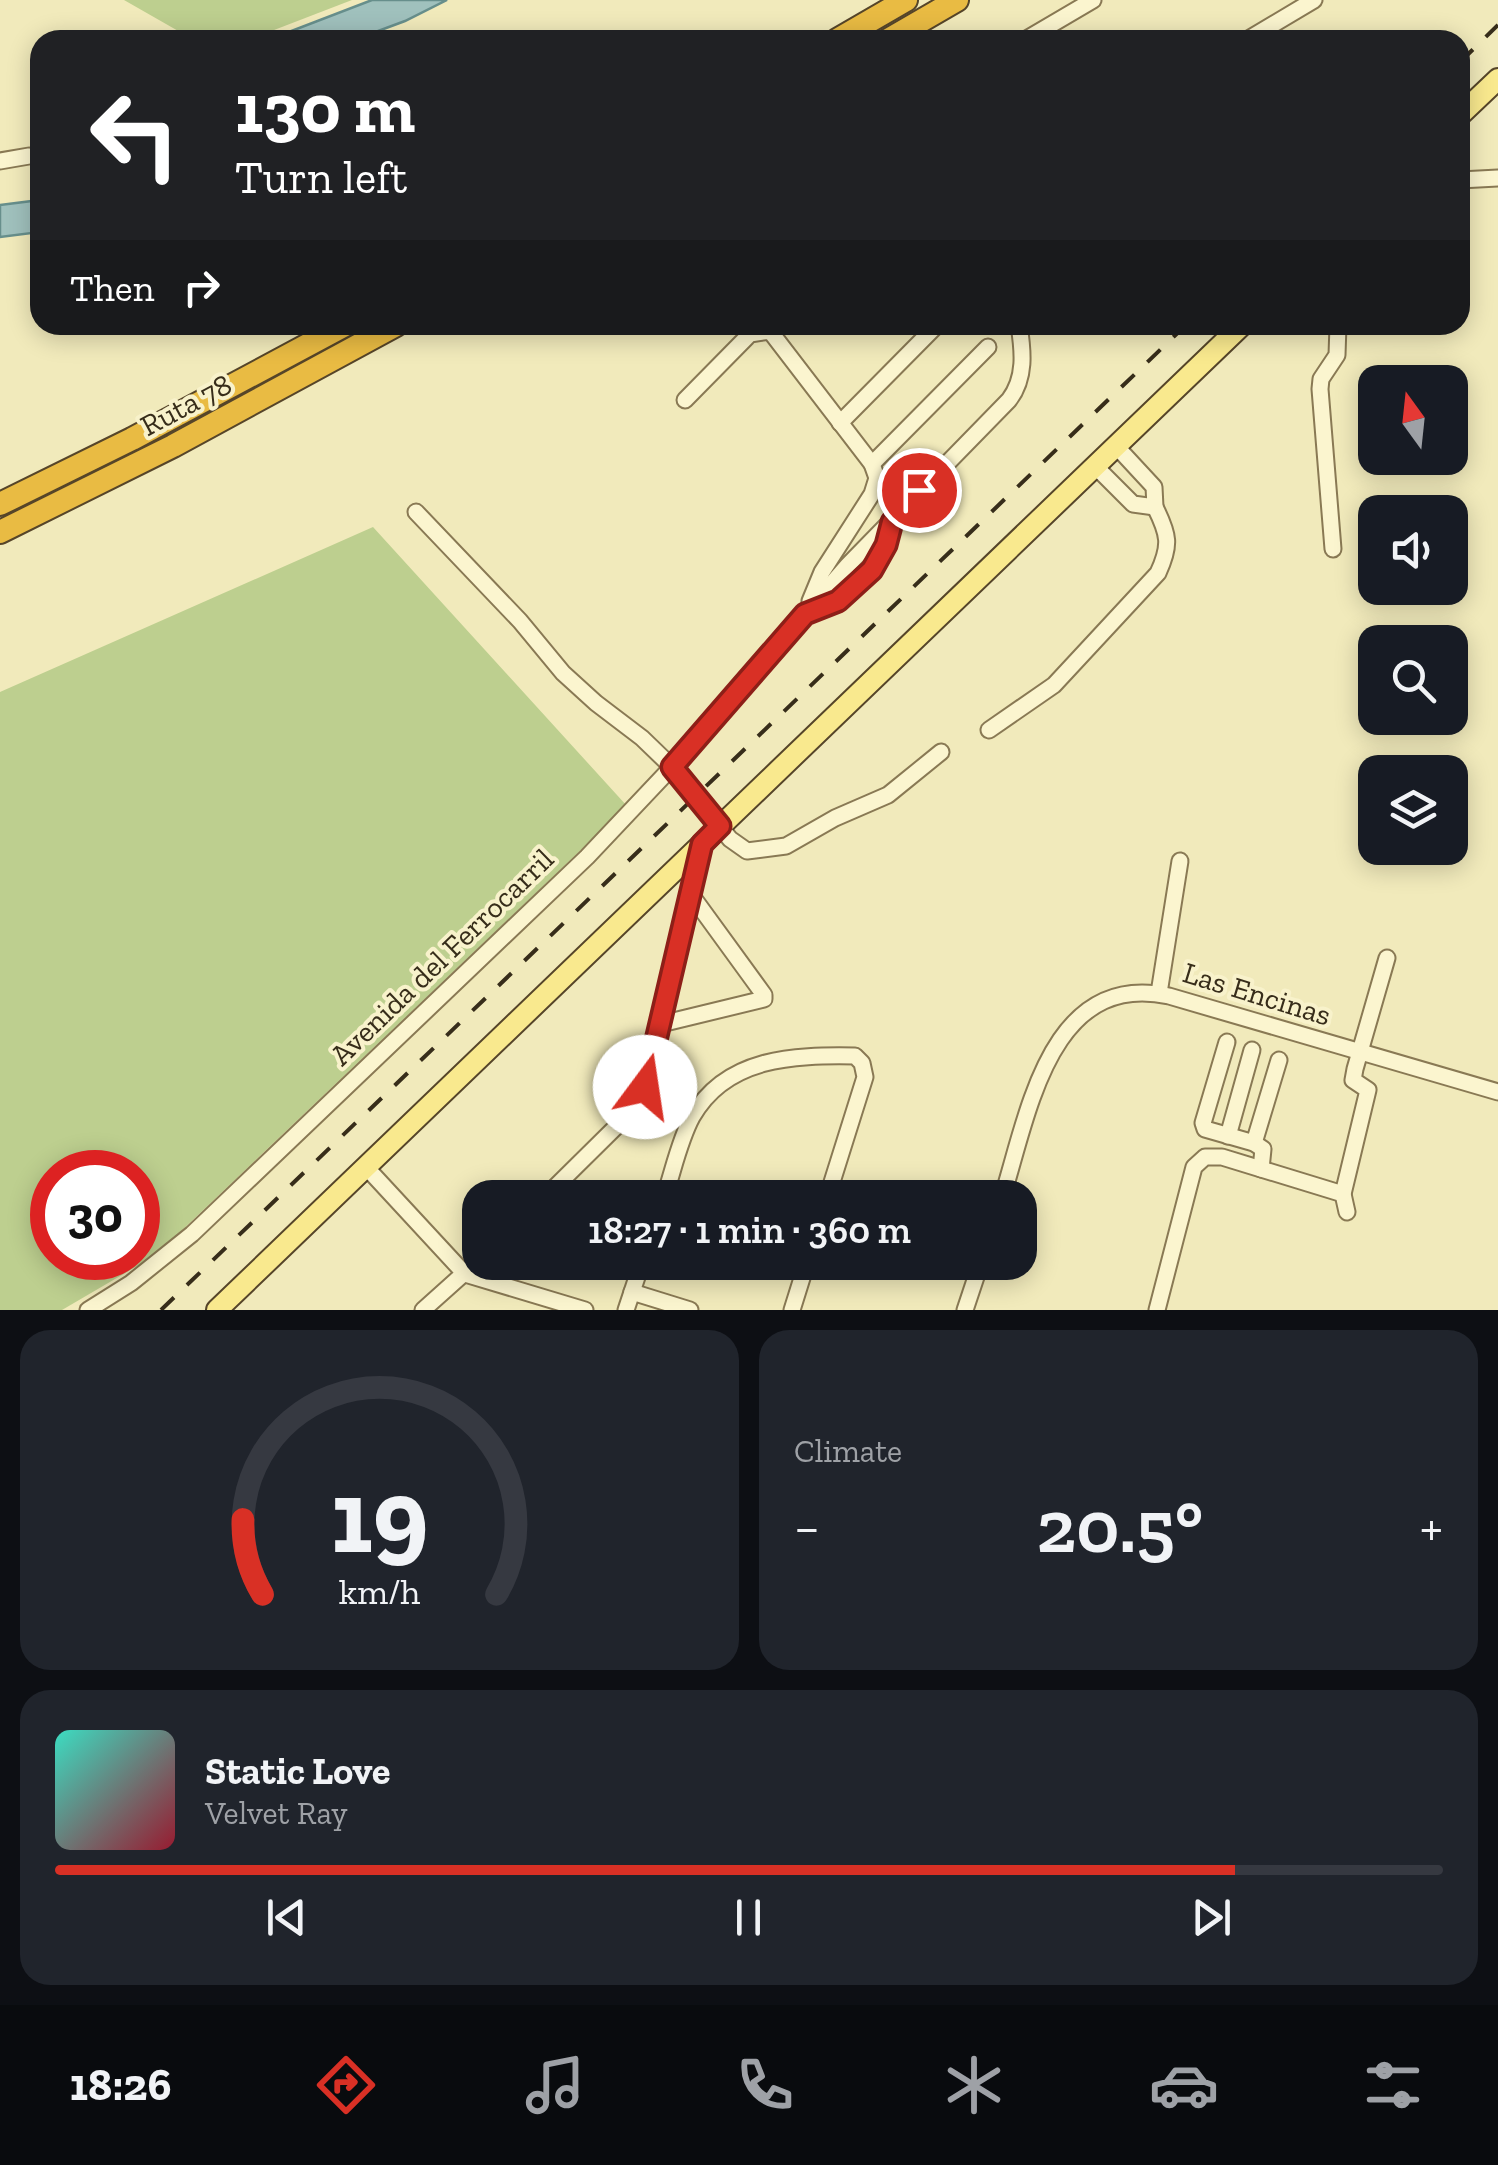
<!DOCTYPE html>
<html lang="en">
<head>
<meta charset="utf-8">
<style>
  :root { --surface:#171b24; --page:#20242c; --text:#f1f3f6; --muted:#9ea1a6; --line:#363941; --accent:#d93025 }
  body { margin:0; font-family:"Zilla Slab",serif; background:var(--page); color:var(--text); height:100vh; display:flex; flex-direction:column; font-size:38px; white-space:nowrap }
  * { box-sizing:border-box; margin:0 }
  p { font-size:32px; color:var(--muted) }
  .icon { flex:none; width:55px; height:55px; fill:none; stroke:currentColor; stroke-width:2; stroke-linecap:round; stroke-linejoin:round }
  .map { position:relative; height:1310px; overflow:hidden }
  .panel { display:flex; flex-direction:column; gap:20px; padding:20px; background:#0d0f14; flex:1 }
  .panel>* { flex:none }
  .banner { position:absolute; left:30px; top:30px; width:1440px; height:305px; border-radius:30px; box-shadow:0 5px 25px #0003; background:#202124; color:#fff; overflow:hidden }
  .needle { width:65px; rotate:345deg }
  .tools { position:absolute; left:1358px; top:365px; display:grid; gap:20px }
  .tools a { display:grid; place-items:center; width:110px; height:110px; border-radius:20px; background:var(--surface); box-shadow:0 5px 25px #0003; font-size:50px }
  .speed { position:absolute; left:30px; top:1150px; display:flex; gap:20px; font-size:50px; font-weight:700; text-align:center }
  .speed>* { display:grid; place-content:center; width:130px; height:130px; border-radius:50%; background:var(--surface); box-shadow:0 5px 25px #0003; line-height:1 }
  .speed .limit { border:15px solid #d22; background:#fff; color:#111 }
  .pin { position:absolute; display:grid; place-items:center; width:85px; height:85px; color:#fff; margin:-42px; border:5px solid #fff; border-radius:50%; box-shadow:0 2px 10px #0007 }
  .me { position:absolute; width:110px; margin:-55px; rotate:14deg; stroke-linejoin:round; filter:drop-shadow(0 0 8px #0008) }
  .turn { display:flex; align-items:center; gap:35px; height:210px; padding:0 40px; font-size:45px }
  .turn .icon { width:130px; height:130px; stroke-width:2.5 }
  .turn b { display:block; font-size:70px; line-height:85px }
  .then { display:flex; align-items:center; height:95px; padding:0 40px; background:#0003; gap:20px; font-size:38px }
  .big { font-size:75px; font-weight:600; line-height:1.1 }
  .panel .card { flex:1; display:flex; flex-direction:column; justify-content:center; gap:15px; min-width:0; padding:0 35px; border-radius:30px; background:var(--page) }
  .panel .dial { align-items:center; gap:0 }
  .dial svg { height:260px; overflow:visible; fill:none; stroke:var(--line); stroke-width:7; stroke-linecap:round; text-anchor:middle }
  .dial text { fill:var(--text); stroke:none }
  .song { display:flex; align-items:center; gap:30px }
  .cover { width:120px; height:120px; border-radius:15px; background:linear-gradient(135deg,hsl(170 70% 55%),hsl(350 70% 35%)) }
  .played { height:10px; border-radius:5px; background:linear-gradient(90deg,var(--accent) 85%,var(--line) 85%) }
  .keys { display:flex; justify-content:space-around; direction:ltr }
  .heat { display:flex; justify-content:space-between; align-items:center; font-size:55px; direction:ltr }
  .panel .tiles { flex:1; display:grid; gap:20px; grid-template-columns:1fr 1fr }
  .card:last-child { grid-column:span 2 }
  .trip { position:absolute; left:462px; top:1180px; width:575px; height:100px; border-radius:30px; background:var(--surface); box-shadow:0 5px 25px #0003; font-weight:600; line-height:100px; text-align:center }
  .dock { display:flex; height:160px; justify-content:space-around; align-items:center; background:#090b0e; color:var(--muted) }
  .dock .icon { width:70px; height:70px }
  .dock .on { color:var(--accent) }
  .dock b { font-size:45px; color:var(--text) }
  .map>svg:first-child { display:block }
  .green { fill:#bdcf8f; fill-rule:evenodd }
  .water { fill:#a0c1bd; stroke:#678f8c; stroke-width:2.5 }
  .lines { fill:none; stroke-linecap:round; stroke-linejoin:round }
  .minor-casing { stroke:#897954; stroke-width:19 }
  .major-casing { stroke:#564529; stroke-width:24 }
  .highway-casing { stroke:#564529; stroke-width:26 }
  .minor { stroke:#fbf5cf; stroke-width:15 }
  .major { stroke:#f9e98e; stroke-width:20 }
  .highway { stroke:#e9bb43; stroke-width:22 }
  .rail { stroke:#372d1a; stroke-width:4; stroke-dasharray:18 18; stroke-linecap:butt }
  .route-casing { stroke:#8d1f18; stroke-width:25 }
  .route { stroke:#d93025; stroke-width:18 }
  .labels { text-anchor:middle; stroke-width:8; stroke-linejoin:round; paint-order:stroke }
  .street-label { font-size:30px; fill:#372d1a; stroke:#f8f2cb }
</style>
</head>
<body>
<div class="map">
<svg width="1498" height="1310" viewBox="0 0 1498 1310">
  <rect width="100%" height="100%" fill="#f1eabb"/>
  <g class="green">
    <path d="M 124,0 L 352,0 L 248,40 L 194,40 Z"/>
    <path d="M 373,527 L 627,806 L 156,1255 L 62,1310 L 0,1310 L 0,692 ZM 52,1172 L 138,1172 L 138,1258 L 52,1258 Z"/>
  </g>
  <g class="water">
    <path d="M 372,0 L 447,0 L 405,21 L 354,40 L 268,40 Z"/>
    <path d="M 40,200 L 40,232 L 0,237 L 0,205 Z"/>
  </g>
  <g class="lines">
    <g class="minor-casing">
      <g id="minor">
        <path d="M 1025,40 L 1093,0"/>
        <path d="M 1247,40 L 1314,0"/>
        <path d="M 0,161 L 29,156"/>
        <path d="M 1460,180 L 1498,178"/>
        <path d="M 685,400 L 750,334 L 770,331 L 872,464 L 877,478 L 872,494 L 822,572 L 810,601"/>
        <path d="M 840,423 L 937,325"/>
        <path d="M 872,464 L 988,347"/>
        <path d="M 1095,466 L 1133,504 L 1155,507 L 1154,487 L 1116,446"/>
        <path d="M 416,512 L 520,621 L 563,673 L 596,703 L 642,738 L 672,767 L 730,839 L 747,851 L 786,846 L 835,818 L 888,795 L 941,752"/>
        <path d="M 1333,549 L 1320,389 L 1321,379 L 1337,355 L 1338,325"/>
        <path d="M 805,614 C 852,603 881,566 891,521"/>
        <path d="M 989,730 L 1054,685 L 1158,573 C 1171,545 1169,535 1155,507"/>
        <path d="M 1159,993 L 1180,861"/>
        <path d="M 661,1024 L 764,999 L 764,995 L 692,896"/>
        <path d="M 1227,1042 L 1203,1123 L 1205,1129 L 1254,1143 L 1263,1149 L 1261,1169"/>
        <path d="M 1228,1136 L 1252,1050"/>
        <path d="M 1254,1143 L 1279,1060"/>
        <path d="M 366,1167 L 465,1274 L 585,1310"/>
        <path d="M 1343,1194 L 1368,1090 L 1353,1080 L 1355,1069 L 1387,958"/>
        <path d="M 544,1198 L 631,1112 L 642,1096 L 702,844"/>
        <path d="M 664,1198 C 673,1172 679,1141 692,1117 C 726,1057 793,1055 855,1056 L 862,1063 L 865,1077 L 827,1198"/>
        <path d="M 1002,1198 C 1028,1116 1049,970 1169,996 L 1498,1092"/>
        <path d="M 632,1292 L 690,1310"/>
        <path d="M 88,1310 L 131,1283 L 192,1234 L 587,857 L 672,767 L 848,565 L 1009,400 C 1026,378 1023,351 1019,325"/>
        <path d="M 423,1310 L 480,1259"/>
        <path d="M 626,1310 L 642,1262"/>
        <path d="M 792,1310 L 807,1262"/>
        <path d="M 965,1310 L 981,1262"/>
        <path d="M 1157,1310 L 1194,1167 L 1205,1157 L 1222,1157 L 1343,1194 L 1347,1212"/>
      </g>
    </g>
    <g class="major-casing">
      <g id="major">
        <path d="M 1460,115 L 1498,79"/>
        <path d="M 217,1310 L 1242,325"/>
      </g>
    </g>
    <g class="highway-casing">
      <g id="highway">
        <path d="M 837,40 L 906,0"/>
        <path d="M 888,40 L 957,0"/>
        <path d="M 0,504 L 132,439 L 345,325"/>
        <path d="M 0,532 L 173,446 L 396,325"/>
      </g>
    </g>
    <use href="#minor" class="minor"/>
    <use href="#major" class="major"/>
    <use href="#highway" class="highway"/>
    <g class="rail">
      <path d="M 1460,62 L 1498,25"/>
      <path d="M 161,1310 L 1186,325"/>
    </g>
  </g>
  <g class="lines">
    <g class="route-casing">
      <path id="route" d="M 645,1087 L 702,844 L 720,826 L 672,767 L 805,614 L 838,601 L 872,570 L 886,545 L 892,522 L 919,490"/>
    </g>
    <use href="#route" class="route"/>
  </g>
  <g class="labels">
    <g class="street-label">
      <text transform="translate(186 405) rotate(-28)" y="10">Ruta 78</text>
      <text transform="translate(442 957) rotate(-44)" y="10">Avenida del Ferrocarril</text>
      <text transform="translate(1257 994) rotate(17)" y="10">Las Encinas</text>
    </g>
  </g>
</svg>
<div class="tools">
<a><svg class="needle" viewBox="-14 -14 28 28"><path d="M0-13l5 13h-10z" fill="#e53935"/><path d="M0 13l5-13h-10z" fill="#9ea1a6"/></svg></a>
<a><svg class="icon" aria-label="sound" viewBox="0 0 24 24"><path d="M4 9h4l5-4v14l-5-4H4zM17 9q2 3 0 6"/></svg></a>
<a><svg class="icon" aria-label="search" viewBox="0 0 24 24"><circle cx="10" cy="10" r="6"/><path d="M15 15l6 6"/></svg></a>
<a><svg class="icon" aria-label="layers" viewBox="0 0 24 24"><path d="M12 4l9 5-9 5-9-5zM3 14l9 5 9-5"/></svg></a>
</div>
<div class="speed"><div class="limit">30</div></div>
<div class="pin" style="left:919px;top:490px;background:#d93025"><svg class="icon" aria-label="arrive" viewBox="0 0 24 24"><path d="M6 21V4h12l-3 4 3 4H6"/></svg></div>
<svg class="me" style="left:645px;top:1087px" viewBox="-20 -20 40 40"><circle r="19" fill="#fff"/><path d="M0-13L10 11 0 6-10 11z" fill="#d93025"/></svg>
<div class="trip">18:27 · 1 min · 360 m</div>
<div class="banner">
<div class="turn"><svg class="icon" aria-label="left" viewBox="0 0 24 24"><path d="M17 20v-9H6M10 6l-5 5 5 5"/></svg><div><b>130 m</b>Turn left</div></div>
<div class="then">Then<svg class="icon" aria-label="right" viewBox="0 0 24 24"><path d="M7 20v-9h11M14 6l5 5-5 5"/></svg></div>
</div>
</div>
<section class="panel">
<div class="tiles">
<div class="card dial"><svg viewBox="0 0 100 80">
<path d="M14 69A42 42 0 1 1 86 69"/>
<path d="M14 69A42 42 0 0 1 8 46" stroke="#d93025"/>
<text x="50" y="56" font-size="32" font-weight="700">19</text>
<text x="50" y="72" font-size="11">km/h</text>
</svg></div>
<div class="card"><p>Climate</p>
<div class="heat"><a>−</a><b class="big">20.5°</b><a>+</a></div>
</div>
<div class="card">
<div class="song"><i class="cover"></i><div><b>Static Love</b><p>Velvet Ray</p></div></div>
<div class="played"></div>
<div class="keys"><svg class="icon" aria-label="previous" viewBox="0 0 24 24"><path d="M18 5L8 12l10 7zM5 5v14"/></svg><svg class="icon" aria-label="pause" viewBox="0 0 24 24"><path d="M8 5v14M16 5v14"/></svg><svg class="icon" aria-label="next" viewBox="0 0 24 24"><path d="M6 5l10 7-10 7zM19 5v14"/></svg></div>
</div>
</div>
</section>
<nav class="dock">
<b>18:26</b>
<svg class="icon on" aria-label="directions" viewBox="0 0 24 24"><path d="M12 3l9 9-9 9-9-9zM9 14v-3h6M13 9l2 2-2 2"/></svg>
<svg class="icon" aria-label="music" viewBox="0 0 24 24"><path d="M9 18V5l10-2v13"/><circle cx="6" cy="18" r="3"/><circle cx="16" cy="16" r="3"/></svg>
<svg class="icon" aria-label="phone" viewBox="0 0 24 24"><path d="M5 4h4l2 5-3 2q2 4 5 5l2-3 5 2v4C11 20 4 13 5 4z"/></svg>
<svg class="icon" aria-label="climate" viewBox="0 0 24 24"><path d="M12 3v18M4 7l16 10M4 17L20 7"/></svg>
<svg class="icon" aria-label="car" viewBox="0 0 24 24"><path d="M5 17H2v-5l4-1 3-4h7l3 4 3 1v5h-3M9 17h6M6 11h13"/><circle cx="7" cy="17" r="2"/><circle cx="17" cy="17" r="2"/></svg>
<svg class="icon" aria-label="filters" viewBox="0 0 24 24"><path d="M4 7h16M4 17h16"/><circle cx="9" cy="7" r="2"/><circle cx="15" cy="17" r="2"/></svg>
</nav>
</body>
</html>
